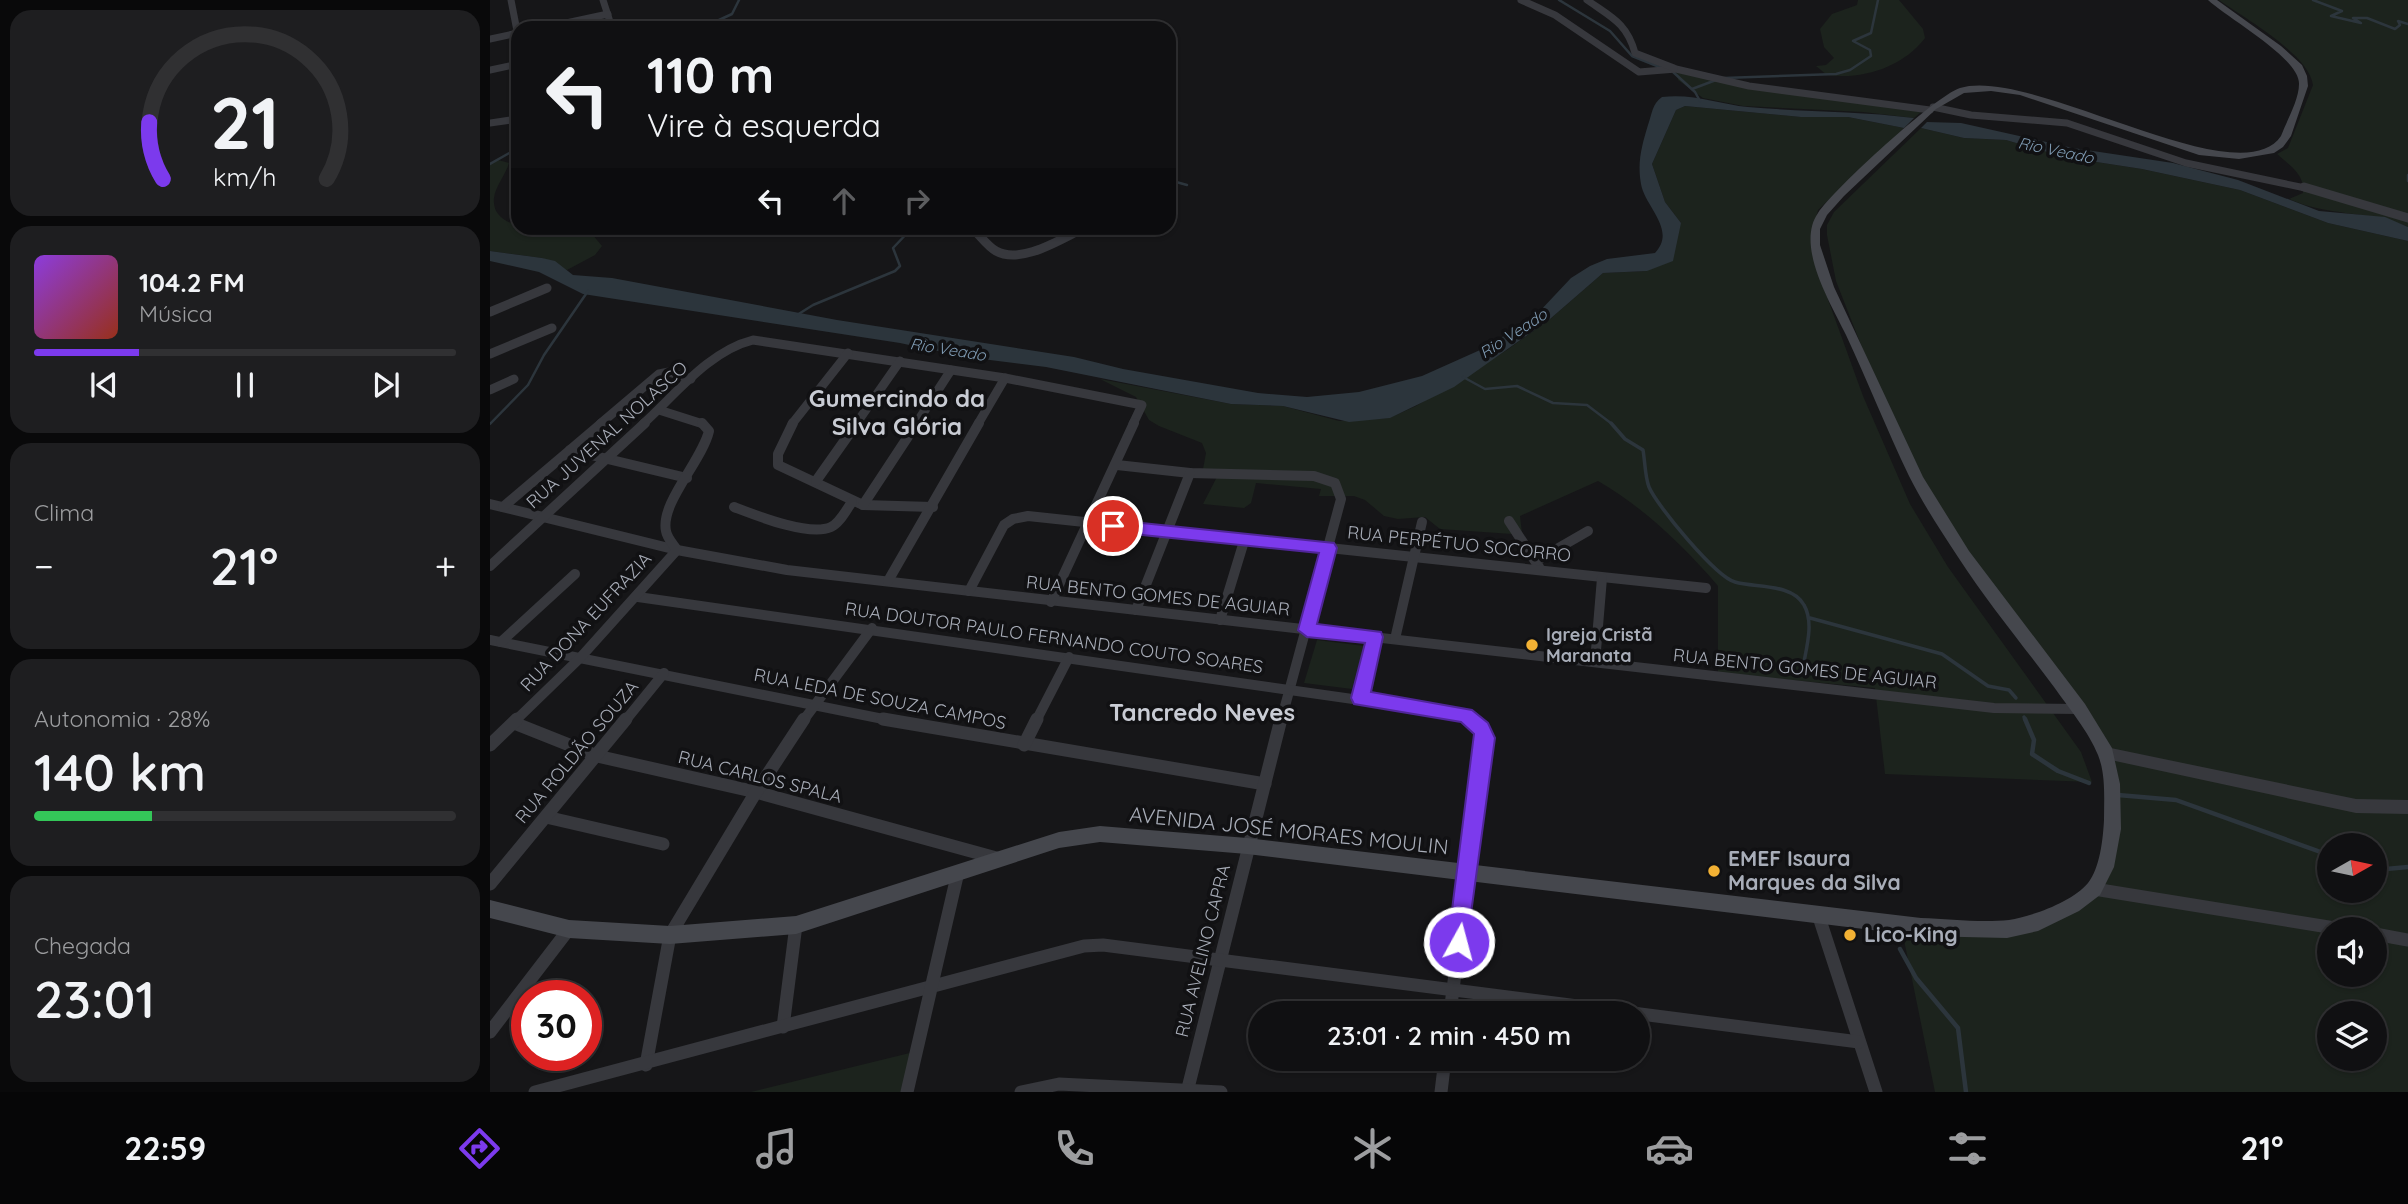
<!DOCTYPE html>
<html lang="pt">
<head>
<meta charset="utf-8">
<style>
  :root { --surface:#101012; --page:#1e1e20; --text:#f1f3f6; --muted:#9c9d9f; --line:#303032; --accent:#7c3aed }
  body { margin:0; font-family:Quicksand,sans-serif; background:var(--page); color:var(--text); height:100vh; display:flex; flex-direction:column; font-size:26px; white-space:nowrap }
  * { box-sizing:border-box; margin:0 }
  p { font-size:23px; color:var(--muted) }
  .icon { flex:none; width:38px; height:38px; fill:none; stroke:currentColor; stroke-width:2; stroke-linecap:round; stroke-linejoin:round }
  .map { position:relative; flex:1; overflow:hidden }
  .details { display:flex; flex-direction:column; gap:10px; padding:10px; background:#09090a; width:490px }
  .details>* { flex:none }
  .guide { position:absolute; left:21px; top:21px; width:665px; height:214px; border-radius:21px; box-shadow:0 2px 5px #0004,0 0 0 2px var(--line); background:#101012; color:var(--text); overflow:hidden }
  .needle { width:46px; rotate:81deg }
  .tools { position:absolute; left:1827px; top:833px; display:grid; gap:14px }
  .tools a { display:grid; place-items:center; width:70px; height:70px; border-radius:50%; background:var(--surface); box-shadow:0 2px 5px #0004,0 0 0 2px var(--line); font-size:35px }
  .speed { position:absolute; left:21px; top:980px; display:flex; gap:14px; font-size:35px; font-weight:700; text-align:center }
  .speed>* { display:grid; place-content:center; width:91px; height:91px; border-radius:50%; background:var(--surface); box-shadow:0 2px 5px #0004,0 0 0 2px var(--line); line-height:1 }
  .speed .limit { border:10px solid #d22; background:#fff; color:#111 }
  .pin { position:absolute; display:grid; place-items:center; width:60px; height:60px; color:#fff; margin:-30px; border:4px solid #fff; border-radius:50%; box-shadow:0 2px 7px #0007 }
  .me { position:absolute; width:77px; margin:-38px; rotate:7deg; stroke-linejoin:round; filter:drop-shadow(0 0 5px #0008) }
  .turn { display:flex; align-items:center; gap:24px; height:147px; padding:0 21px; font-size:32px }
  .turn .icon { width:91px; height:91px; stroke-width:2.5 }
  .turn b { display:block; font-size:49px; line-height:60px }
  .lanes { display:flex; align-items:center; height:66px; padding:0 21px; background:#0003; justify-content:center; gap:35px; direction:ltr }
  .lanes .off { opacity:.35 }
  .big { font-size:52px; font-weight:600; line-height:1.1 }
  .details .widget { flex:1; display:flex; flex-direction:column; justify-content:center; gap:10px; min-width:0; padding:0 24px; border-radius:21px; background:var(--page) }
  .details .dial { align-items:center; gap:0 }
  .dial svg { height:182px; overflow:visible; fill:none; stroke:var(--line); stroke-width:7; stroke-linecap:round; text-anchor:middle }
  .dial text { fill:var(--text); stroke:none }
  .song { display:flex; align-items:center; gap:21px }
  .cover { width:84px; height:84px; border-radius:10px; background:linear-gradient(135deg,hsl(270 70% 55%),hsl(10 70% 35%)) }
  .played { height:7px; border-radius:4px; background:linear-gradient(90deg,var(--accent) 25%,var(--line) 25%) }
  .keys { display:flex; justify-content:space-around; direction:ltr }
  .heat { display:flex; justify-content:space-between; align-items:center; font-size:38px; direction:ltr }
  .charge { height:10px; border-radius:5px; background:linear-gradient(90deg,#34c759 28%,var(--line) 0) }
  .trip { position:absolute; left:758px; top:1001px; width:402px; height:70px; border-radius:35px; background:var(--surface); box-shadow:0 2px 5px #0004,0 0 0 2px var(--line); font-weight:600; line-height:70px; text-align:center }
  .dock { display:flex; height:112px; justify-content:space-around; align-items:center; background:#060607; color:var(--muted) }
  .dock .icon { width:49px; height:49px }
  .dock .selected { color:var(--accent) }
  .dock b { font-size:32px; color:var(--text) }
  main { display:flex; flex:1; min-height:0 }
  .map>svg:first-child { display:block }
  .green { fill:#1c231d; fill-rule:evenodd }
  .water { fill:#2c353c }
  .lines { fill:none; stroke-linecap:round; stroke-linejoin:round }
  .stream-far2 { stroke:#2c353c; stroke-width:2.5 }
  .stream-far1 { stroke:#2c353c; stroke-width:3.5 }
  .stream { stroke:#2c353c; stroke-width:4.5 }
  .minor-far3 { stroke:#37383d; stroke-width:7 }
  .minor-far2 { stroke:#37383d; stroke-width:9 }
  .minor-far1 { stroke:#37383d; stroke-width:10 }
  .minor { stroke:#37383d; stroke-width:13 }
  .tertiary { fill:#37383d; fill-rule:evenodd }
  .secondary { fill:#45474d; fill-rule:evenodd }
  .route { fill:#7c3aed; stroke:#51269a; stroke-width:2 }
  .poi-dot { fill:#f2b134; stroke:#111113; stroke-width:2.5 }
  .labels { text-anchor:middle; stroke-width:7; stroke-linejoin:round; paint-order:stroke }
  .far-water-label { font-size:16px; font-style:italic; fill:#7f9bb3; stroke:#111113 }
  .street-label { font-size:18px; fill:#a8adb8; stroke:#111113 }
  .poi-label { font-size:18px; font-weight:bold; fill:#a8adb8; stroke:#111113; text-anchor:start }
  .near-street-label { font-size:21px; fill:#a8adb8; stroke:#111113 }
  .near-poi-label { font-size:21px; font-weight:bold; fill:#a8adb8; stroke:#111113; text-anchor:start }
  .district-label { font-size:24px; font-weight:bold; fill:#c9ccd4; stroke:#111113 }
</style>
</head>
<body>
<main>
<section class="details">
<div class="widget dial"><svg viewBox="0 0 100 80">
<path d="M14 69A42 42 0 1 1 86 69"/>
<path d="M14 69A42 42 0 0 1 8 44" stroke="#7c3aed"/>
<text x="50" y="56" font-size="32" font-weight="700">21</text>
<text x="50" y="72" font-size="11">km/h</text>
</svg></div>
<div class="widget">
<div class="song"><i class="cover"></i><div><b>104.2 FM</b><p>Música</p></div></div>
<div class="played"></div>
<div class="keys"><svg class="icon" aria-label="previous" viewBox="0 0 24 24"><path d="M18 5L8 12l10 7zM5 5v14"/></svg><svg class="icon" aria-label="pause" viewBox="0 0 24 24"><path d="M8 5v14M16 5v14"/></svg><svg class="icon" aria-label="next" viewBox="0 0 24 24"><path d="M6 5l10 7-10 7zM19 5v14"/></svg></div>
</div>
<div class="widget"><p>Clima</p>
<div class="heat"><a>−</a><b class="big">21°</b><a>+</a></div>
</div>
<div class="widget"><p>Autonomia · 28%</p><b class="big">140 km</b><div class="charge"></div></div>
<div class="widget"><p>Chegada</p><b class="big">23:01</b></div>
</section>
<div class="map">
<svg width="1918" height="1092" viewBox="0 0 1918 1092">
  <rect width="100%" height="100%" fill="#161618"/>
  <g class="green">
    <path d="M 1368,0 L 1409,0 L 1433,29 L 1435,38 C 1413,67 1373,80 1337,75 L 1326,66 L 1336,65 L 1344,58 L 1334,47 L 1330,29 L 1342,14 L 1367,5 Z"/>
    <path d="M 1729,0 L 1918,0 L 1918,227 C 1878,210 1839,217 1799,199 L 1813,193 C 1815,174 1800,166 1787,154 L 1798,148 L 1823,85 C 1819,54 1754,18 1729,0 Z"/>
    <path d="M 1186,70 L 1265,86 L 1436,108 L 1424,118 L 1373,112 L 1253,106 L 1213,98 L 1188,80 Z"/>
    <path d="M 1195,106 L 1311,117 L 1358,117 L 1414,128 L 1328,210 L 1322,232 L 1328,272 L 1373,396 L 1420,504 L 1458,567 L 1591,752 L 1602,782 L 1395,774 L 1385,688 L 1228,673 L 1228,586 C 1195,547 1152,506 1108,481 L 1030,516 L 1032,533 L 1022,534 L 950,529 L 935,517 L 908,519 L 894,516 L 875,500 L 864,496 L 829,496 L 831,489 L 766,483 L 761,503 L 754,508 L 713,504 L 730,471 L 713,469 L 716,453 L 712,443 L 669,426 L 659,420 L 646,397 L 610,379 L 741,404 L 793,406 L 849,421 L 899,418 L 926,406 L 1017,350 L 1060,319 L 1113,273 L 1157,271 L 1191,223 L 1175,202 L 1162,164 L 1186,110 Z"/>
    <path d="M 1431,128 L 1474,138 L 1516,140 L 1574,157 L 1652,169 L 1750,190 L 1838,223 L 1918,241 L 1918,1092 L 1445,1092 L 1413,935 L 1509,937 L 1616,880 L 1614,760 L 1595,726 L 1455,533 L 1373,350 L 1346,281 L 1337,235 L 1337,225 L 1344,212 ZM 1839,845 L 1885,845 L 1885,891 L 1839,891 ZM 1839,929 L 1885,929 L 1885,975 L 1839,975 ZM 1839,1013 L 1885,1013 L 1885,1059 L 1839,1059 Z"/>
    <path d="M 8,160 L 19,163 C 16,174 5,187 4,198 C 0,237 73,228 97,228 L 112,246 L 105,255 L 77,270 L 52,258 L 0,251 L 0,163 Z"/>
    <path d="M 827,640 L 874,646 L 862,689 L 814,683 Z"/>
    <path d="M 432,1050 L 419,1092 L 261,1092 Z"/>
  </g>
  <g class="water">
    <path d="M 1172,97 C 1202,93 1229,104 1258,107 C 1313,112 1369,111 1424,118 L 1414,128 L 1358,117 L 1311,117 L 1195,106 L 1186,110 L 1162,164 L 1175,202 L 1191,223 L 1183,261 L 1157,271 L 1113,273 L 1060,319 L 964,387 L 900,418 L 859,422 L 793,406 L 741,404 L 556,367 L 476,357 L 410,343 L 93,294 L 49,272 L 0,261 L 0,251 L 52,258 L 65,261 L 83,275 L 122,278 L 347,320 L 584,357 L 633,369 L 768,393 L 817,397 L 869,392 L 932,376 L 999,346 L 1049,312 L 1081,278 L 1100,266 L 1117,259 L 1165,253 C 1187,230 1155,207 1151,184 C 1147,162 1152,145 1158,125 C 1162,114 1162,104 1172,97 Z"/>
    <path d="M 1437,122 L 1471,123 L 1583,148 L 1683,163 L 1748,180 L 1829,211 L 1895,217 L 1918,227 L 1918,241 L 1838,223 L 1750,190 L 1652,169 L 1574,157 L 1516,140 L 1474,138 L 1431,128 Z"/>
  </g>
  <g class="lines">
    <g class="stream-far2">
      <path d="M 1069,0 L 1120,31 L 1142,56 L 1172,68"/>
      <path d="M 1823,0 L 1852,11 L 1841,16 L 1871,23 L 1863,18 L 1877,18 L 1905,29 L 1910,25 L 1908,21 L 1918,24"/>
      <path d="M 229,20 L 242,14 L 249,0"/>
      <path d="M 1182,71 L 1205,92 L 1210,101"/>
      <path d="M 1234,78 L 1346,74 L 1360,70 L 1381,56 L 1380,50 L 1363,41 L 1381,33 L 1388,0"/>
      <path d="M 1202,89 L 1226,80"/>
      <path d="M 0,164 L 28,148"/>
      <path d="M 1918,175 L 1918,181"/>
      <path d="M 679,180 L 697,185"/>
      <path d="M 307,315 L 323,305 L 405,271 L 410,266 L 403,248 L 422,228"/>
      <path d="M 973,377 L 995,389 L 1027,386 L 1063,403 L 1097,405 L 1122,424"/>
      <path d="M 0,424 L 38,385 L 54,355 L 98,291"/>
    </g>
    <g class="stream-far1">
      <path d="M 1121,423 L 1135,439 L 1153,450 C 1155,461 1155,477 1159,487 C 1167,506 1226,577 1245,582 C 1265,588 1302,583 1314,605 C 1325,624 1315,652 1312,673"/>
      <path d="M 1320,618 L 1452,654 L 1498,686 L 1519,690 L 1526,698"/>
      <path d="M 1534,717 L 1536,721"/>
    </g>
    <g class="stream">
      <path d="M 1535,719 L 1544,740 L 1542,754 L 1568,771 L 1599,783"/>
      <path d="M 1628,795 L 1686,800 L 1839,855"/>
      <path d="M 1885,870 L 1918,867"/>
      <path d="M 1410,949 L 1426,978 L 1468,1028 L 1476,1092"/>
    </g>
    <g class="minor-far3">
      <path d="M 21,0 L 28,36"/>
      <path d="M 113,0 L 122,28"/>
      <path d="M 1031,0 L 1065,15 L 1149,72 L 1186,69 L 1259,86 L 1440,110"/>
      <path d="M 1097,0 C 1121,17 1137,23 1145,53 L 1184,68"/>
      <path d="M 53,28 L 118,14"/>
      <path d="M 187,28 L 204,25 L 209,28"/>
      <path d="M 0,39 L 28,33"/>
      <path d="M 0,70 L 28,64"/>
      <path d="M 1443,107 L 1481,115 L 1577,123 L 1696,163 L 1820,189"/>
      <path d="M 0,123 L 28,119"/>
    </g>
    <g class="minor-far2">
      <path d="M 1814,187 L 1918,218"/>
      <path d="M 482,228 C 490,235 497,246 506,251 C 531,265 571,239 594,228"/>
      <path d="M 0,312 L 57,288"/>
      <path d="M 0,354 L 62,328"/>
      <path d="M 0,390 L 24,379"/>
      <path d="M 169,410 L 213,424"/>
      <path d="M 110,424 L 169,374 L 179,372 L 201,379"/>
      <path d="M 153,424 C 186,394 219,351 263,340 L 515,378 L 652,405 L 643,424"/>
      <path d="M 302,424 L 358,353"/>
      <path d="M 366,424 L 410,361"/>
      <path d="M 426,424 L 461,370"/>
      <path d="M 488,424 L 515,378"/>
    </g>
    <g class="minor-far1">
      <path d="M 303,423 L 288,454 L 288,465 L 373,505 L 443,507"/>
      <path d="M 80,450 L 197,478"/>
      <path d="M 627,465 L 700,473 L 824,476 L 845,483 L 851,499 L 791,721"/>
      <path d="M 326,481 L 367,423"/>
      <path d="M 0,504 L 187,550 L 297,570 L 1504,708 L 1589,709"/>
      <path d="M 373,505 L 427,423"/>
      <path d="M 13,507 L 112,423"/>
      <path d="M 244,507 C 265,515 319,537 341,527 C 350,523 356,510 362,502"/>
      <path d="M 1019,521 L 1049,567"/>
      <path d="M 1046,561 L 1098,531"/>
      <path d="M 0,566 L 155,423"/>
      <path d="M 398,581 L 489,423"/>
      <path d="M 479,591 L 514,525 L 523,519 L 538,516 L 1216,588"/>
      <path d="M 148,597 L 975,715 L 984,721"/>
      <path d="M 561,602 L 644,423"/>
      <path d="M 646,610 L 700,473"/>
      <path d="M 730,620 L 755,538"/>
      <path d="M 905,639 L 932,522"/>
      <path d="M 0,640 L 403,721"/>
      <path d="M 11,642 L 85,574"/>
      <path d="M 1105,662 L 1112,578"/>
      <path d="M 870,698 L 885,637"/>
      <path d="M 25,721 L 90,658 L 187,550 C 183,544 177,538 176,531 C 170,503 212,461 219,431 L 212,423"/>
      <path d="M 135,721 L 174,673"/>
      <path d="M 313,721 L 382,628"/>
      <path d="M 546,721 L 579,657"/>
    </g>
    <g class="minor">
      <path d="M 393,719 L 775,784"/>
      <path d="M 24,723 L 107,756 L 266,792 L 510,859"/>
      <path d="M 0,745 L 27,719"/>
      <path d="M 534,745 L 547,719"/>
      <path d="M 56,817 L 173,844"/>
      <path d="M 0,884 L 136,719"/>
      <path d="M 1604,889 L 1851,929"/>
      <path d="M 1328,914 L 1386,1092"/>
      <path d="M 1885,934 L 1918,940"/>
      <path d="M 960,1013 L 995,739 L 981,719"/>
      <path d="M 293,1027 L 306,925"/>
      <path d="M 0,1032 L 79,929"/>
      <path d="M 156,1065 L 180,935 L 266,792 L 314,719"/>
      <path d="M 698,1088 L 791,719"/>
      <path d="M 45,1092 L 594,946 L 613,945 L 1369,1042"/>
      <path d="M 417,1092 L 468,872"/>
      <path d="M 531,1092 L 569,1084 L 731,1092"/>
      <path d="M 951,1092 L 955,1059"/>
    </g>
    <path class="tertiary" d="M 1616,747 L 1866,799 L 1918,800 L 1918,814 L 1866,813 L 1616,759 L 1611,757 L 1609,753 L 1611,749 Z"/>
    <path class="secondary" d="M 1718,0 L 1727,0 L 1791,46 L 1812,65 L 1817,76 L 1818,86 L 1801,136 L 1793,147 L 1784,153 L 1749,159 L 1709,155 L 1530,95 L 1501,91 L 1474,93 L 1446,109 L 1354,196 L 1337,215 L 1330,229 L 1330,245 L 1344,287 L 1433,477 L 1479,551 L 1595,704 L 1622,748 L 1630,784 L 1631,829 L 1624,867 L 1610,895 L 1589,911 L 1548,931 L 1517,938 L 1431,936 L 757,854 L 610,842 L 569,848 L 306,934 L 180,944 L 79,938 L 0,918 L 0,900 L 79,920 L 180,926 L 306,916 L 569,832 L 610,826 L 757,838 L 1431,918 C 1459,919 1491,923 1519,920 C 1543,916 1582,902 1598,883 C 1610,868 1613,839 1614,820 C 1614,799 1616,775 1608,755 C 1599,732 1578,707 1564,687 C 1532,644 1497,602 1468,557 C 1451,531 1433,504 1419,476 C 1397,430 1378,382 1356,335 C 1341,304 1305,246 1328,213 C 1344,189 1445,96 1470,88 C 1542,66 1749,198 1791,136 C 1797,120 1809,100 1809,84 C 1810,58 1737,18 1718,0 Z"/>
  </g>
  <path class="route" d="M 623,520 L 844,543 L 847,548 L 827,624 L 891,632 L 893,637 L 881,692 L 982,710 L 998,723 L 1005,738 L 976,950 L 969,953 L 961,950 L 958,942 L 984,734 L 971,722 L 864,704 L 861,698 L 875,643 L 817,637 L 808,630 L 829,553 L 623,532 L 616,526 Z"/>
  <g class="poi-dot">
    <circle cx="1042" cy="645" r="7"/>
    <circle cx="1224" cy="871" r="7"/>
    <circle cx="1360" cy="935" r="7"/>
  </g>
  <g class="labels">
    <g class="far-water-label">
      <text transform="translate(1566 150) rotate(12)" y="6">Rio Veado</text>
      <text transform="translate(1023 333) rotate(-33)" y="6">Rio Veado</text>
      <text transform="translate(458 349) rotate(9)" y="6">Rio Veado</text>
    </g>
    <g class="street-label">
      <text transform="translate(117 435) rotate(-42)" y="6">RUA JUVENAL NOLASCO</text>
      <text transform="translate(969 544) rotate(6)" y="6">RUA PERPÉTUO SOCORRO</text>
      <text transform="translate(668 596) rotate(6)" y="6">RUA BENTO GOMES DE AGUIAR</text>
      <text transform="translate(96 622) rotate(-47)" y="6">RUA DONA EUFRAZIA</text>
      <text transform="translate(564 638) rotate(8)" y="6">RUA DOUTOR PAULO FERNANDO COUTO SOARES</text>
      <text transform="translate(1315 669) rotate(6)" y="6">RUA BENTO GOMES DE AGUIAR</text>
      <text transform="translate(390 699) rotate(11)" y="6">RUA LEDA DE SOUZA CAMPOS</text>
      <text transform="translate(87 752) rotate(-50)" y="6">RUA ROLDÃO SOUZA</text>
      <text transform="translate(270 777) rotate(14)" y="6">RUA CARLOS SPALA</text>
      <text transform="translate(713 951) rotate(-76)" y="6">RUA AVELINO CAPRA</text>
    </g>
    <g class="poi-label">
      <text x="1056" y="641">Igreja Cristã<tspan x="1056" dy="21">Maranata</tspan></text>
    </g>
    <g class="near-street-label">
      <text transform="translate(799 831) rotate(6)" y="7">AVENIDA JOSÉ MORAES MOULIN</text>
    </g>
    <g class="near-poi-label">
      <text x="1238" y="866">EMEF Isaura<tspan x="1238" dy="24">Marques da Silva</tspan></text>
      <text x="1374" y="942">Lico-King</text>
    </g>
    <g class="district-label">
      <text x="407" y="407">Gumercindo da<tspan x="407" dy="28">Silva Glória</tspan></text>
      <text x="712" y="721">Tancredo Neves</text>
    </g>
  </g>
</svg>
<div class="tools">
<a><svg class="needle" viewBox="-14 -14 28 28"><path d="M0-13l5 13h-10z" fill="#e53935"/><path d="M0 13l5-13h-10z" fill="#9c9d9f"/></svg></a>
<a><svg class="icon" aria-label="sound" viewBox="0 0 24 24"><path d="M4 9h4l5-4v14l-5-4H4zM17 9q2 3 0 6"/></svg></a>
<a><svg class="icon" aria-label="layers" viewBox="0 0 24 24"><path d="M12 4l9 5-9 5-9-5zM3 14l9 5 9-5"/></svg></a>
</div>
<div class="speed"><div class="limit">30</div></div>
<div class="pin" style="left:623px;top:526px;background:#d93025"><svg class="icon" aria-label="arrive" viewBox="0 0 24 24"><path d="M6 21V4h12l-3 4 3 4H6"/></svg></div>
<svg class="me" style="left:969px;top:942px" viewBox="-20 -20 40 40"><circle r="17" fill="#7c3aed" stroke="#fff" stroke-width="3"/><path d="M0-11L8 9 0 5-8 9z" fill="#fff"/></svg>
<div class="trip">23:01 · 2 min · 450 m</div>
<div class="guide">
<div class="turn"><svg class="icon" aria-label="left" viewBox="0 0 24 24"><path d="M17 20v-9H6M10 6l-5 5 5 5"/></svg><div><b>110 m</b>Vire à esquerda</div></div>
<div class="lanes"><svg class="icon" aria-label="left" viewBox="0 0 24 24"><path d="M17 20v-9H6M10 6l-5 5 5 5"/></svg><svg class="icon off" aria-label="ahead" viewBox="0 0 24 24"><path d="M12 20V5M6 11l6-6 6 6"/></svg><svg class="icon off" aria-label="right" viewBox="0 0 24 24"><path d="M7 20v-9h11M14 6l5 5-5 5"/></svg></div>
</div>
</div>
</main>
<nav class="dock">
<b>22:59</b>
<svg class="icon selected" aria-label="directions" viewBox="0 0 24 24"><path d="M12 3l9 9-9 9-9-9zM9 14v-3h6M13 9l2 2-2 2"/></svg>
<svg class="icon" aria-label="music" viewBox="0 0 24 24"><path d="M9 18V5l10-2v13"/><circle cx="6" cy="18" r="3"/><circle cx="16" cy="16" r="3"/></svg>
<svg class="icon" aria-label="phone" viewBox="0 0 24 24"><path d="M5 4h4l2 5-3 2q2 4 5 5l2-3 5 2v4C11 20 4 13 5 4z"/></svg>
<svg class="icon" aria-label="climate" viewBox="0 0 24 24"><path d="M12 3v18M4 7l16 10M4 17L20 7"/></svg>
<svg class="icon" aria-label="car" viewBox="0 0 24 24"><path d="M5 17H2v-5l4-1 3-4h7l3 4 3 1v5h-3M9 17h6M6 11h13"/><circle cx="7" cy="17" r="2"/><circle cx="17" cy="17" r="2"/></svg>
<svg class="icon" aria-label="filters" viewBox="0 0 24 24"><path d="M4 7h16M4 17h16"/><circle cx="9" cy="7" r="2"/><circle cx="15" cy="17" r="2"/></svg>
<b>21°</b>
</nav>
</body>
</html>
